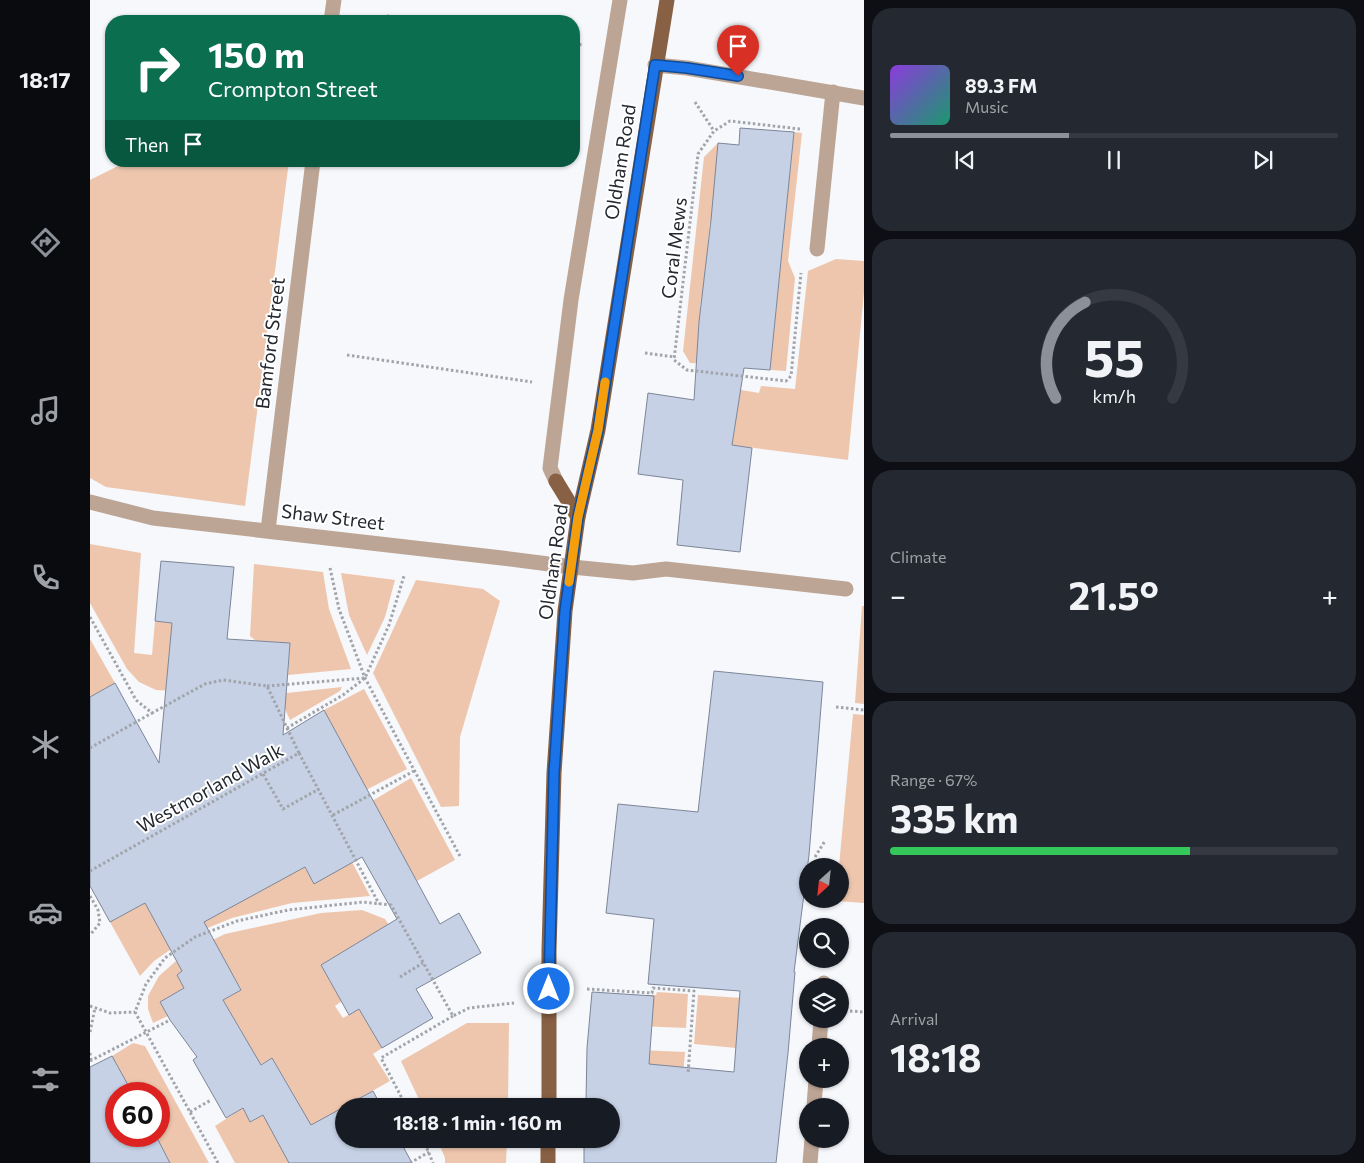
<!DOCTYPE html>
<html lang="en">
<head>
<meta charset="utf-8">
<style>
  :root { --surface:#171b24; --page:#242831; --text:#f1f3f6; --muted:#9ea1a6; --line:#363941; --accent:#8c9099 }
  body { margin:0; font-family:Commissioner,sans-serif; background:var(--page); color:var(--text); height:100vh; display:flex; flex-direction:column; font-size:19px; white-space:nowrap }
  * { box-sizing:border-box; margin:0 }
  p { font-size:16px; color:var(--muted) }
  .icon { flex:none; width:28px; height:28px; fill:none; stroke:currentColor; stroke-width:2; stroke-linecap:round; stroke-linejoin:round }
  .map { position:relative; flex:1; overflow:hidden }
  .panel { display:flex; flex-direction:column; gap:8px; padding:8px; background:#0d0f14; width:500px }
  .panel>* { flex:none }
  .banner { position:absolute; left:15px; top:15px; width:475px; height:152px; border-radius:20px; box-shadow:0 1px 4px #0004; background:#0b6e4f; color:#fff; overflow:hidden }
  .needle { width:32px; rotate:207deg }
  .controls { position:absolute; left:709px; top:858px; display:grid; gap:10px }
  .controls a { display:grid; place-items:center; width:50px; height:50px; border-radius:50%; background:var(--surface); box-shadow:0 1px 4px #0004; font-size:25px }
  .speed { position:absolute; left:15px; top:1082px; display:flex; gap:10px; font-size:25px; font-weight:700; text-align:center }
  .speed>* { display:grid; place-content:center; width:65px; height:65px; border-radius:50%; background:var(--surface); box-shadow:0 1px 4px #0004; line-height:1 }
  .speed .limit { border:8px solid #d22; background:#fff; color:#111 }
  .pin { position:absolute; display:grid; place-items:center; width:42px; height:42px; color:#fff; margin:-51px -21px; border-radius:50% 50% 50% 0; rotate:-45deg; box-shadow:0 0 5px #0007 }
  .pin .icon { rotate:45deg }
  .me { position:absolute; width:55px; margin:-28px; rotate:0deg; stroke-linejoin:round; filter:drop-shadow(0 0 4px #0008) }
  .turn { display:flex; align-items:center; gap:18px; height:105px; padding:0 20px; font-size:22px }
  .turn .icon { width:65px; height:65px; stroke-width:2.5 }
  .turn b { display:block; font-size:35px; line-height:42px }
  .then { display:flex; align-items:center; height:48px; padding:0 20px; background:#0003; gap:10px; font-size:19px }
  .big { font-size:38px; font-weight:700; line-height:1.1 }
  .panel .tile { flex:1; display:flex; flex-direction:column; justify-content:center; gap:8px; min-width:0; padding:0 18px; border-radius:20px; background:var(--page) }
  .panel .dial { align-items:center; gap:0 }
  .dial svg { height:130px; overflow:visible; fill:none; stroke:var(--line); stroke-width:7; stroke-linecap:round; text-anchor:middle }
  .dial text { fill:var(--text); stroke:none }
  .song { display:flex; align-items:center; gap:15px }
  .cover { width:60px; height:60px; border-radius:8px; background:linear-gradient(135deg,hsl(270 70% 55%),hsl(160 70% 35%)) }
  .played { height:5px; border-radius:2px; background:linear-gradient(90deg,var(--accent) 40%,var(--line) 40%) }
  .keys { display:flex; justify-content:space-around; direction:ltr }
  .heat { display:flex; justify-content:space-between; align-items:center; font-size:28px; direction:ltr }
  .charge { height:8px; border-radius:4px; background:linear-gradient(90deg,#34c759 67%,var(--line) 0) }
  .trip { position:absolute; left:245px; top:1098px; width:285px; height:50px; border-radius:25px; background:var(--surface); box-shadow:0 1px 4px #0004; font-weight:700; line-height:50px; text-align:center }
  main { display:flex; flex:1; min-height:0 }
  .tab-bar { display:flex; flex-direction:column; width:90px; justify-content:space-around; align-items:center; background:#090b0e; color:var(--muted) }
  .tab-bar .icon { width:35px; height:35px }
  .tab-bar .selected { color:var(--accent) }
  .tab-bar b { font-size:22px; color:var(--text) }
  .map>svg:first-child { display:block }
  .green { fill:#eec6ad }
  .building { fill:#c6d1e5; stroke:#7c8698 }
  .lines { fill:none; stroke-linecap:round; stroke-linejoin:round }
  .path { stroke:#a1a4a9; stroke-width:3; stroke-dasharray:2.5 2.5; stroke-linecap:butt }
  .minor { stroke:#bca595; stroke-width:15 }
  .major { stroke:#886044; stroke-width:15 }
  .route-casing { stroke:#114b97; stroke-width:12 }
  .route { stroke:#1a73e8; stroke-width:9 }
  .slow { stroke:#f59e0b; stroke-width:9 }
  .labels { text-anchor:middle; stroke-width:4; stroke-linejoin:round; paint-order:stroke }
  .street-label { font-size:19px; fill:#24282f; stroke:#fff }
</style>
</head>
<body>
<main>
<nav class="tab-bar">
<b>18:17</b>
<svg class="icon selected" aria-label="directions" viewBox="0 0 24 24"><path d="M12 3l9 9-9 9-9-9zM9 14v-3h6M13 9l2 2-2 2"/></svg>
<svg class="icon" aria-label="music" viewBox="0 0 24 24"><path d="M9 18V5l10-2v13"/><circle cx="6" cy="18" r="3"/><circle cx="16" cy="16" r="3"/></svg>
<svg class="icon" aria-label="phone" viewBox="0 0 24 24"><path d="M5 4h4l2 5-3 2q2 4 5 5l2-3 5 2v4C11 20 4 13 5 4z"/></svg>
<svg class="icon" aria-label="climate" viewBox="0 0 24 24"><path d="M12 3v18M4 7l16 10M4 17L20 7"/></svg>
<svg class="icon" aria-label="car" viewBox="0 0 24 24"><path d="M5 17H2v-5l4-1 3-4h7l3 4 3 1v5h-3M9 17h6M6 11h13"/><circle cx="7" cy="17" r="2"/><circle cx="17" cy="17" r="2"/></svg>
<svg class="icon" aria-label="filters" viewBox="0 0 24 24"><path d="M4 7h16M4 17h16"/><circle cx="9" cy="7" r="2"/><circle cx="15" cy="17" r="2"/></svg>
</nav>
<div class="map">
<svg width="774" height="1163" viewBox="0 0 774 1163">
  <rect width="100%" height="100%" fill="#f6f8fc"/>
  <g class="green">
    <path d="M 704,132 L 712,133 L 698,261 L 705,278 L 696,371 L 680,370 Z"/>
    <path d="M 628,143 L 625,187 L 638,222 L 620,221 L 616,266 L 631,298 L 611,297 L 608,343 L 622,364 L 600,363 L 593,351 L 614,157 Z"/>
    <path d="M 38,161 L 199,161 L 155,506 L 16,487 L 0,478 L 0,180 Z"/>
    <path d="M 746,259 L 774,261 L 774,292 L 758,460 L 642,445 L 646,421 L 626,417 L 622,385 L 669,393 L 671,386 L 705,389 L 718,271 Z"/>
    <path d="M 0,544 L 51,553 L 44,653 L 62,655 L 65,621 L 82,623 L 78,665 L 98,667 L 84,691 L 66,690 L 49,682 L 37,669 L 0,603 Z"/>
    <path d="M 164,564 L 233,572 L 239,609 L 261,669 L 198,675 L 200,643 L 166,641 L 160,636 Z"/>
    <path d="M 251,573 L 305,580 L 295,617 L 277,655 L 259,615 Z"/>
    <path d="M 326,580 L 393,589 L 410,601 L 370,737 L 369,806 L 351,807 L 283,673 Z"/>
    <path d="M 772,606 L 774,606 L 774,704 L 765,703 Z"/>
    <path d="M 0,639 L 25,683 L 0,697 Z"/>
    <path d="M 252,687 L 250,691 L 200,720 L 188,694 Z"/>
    <path d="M 274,689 L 317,769 L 276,790 L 234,710 Z"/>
    <path d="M 763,714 L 774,715 L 774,903 L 747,901 L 747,899 L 750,899 L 749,866 Z"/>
    <path d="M 321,778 L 365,860 L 327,881 L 282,801 Z"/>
    <path d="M 262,862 L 280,896 L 202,903 L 142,918 L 103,934 L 64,961 L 50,976 L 20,922 L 55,903 L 67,925 L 102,906 L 212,863 L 224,883 Z"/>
    <path d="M 272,910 L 295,919 L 317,954 L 284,933 L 231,965 L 252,1001 L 245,1006 L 253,1018 L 269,1009 L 292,1048 L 283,1054 L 300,1081 L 259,1104 L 259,1106 L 254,1106 L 254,1131 L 199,1163 L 145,1163 L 125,1126 L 153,1108 L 161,1122 L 205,1097 L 182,1058 L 164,1068 L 152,1032 L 133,1000 L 151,989 L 129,951 L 87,975 L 94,988 L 70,1002 L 78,1016 L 63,1023 L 58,1009 L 58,996 L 69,976 L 95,953 L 135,934 L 231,913 Z"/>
    <path d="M 567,992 L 598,994 L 596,1028 L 549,1026 L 551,995 L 566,995 Z"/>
    <path d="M 608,995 L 651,998 L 646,1048 L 604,1044 Z"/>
    <path d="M 377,1023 L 419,1023 L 418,1106 L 332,1106 L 311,1061 Z"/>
    <path d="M 43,1043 L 55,1046 L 119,1163 L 80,1163 L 66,1136 L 69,1136 L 69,1094 L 43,1094 L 22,1056 Z"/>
    <path d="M 550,1050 L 595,1052 L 593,1076 L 542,1090 Z"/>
    <path d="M 347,1139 L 417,1139 L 416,1163 L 355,1163 L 355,1158 Z"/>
  </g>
  <g class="building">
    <path d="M 650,128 L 704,132 L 680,370 L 654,368 L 642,445 L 662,448 L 650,552 L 587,545 L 593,480 L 548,474 L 558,393 L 604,400 L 609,322 L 621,220 L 628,143 L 649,145 Z"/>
    <path d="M 71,561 L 144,567 L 137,639 L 200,643 L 193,735 L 234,710 L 350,924 L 369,913 L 391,953 L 326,989 L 343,1018 L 292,1048 L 269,1009 L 259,1015 L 231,965 L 307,919 L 272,857 L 224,884 L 215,867 L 114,922 L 151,990 L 133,1000 L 171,1065 L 182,1058 L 221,1125 L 254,1107 L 254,1139 L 309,1139 L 322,1163 L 199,1163 L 173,1115 L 160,1122 L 153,1108 L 136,1118 L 103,1060 L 107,1057 L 80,1020 L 70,1002 L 94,988 L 87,975 L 92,971 L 55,903 L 20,922 L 0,886 L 0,697 L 25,683 L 69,763 L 82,623 L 65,621 Z"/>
    <path d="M 624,671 L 733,682 L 719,855 L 704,972 L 705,972 L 698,1053 L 686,1163 L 494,1163 L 494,1139 L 521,1139 L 521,1106 L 495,1106 L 495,1101 L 496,1101 L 497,1048 L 502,992 L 564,996 L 559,1064 L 644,1072 L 650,991 L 558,984 L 564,919 L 516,913 L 528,804 L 608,812 Z"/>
    <path d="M 22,1056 L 43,1094 L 26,1094 L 26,1136 L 66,1136 L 80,1163 L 0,1163 L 0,1067 Z"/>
    <path d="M 283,1091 L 291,1106 L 255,1106 Z"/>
  </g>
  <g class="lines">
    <g class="path">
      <path d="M 297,16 L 335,21"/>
      <path d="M 484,44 L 493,45"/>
      <path d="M 605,102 L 624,131"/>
      <path d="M 710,129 L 640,121 L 624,131 L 608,154 L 584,360 L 597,370 L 696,381 L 701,376 L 711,273"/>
      <path d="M 555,353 L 585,357"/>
      <path d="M 257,355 L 442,382"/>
      <path d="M 240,568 L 249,609 L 275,678 L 371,858"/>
      <path d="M 0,617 L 46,700 L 62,713 L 115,684 L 133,680 L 177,686 L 197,728 L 253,695 L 275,678"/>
      <path d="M 177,686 L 275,678 L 299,625 L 314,576"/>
      <path d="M 746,707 L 774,710"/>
      <path d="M 197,728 L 209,753"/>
      <path d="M 0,748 L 62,713"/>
      <path d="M 173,774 L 193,809 L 229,789"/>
      <path d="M 243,815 L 324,771"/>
      <path d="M 725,857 L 735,841"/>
      <path d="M 0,871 L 209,753 L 289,904"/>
      <path d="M 0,896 L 8,910 L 10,923 L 0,935"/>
      <path d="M 310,977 L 333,963"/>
      <path d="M 497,989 L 562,993 L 563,988 L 604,991 L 598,1074"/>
      <path d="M 0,1006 L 20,1013 L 45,1012"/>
      <path d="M 760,1011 L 774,1012"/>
      <path d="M 0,1032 L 5,1008"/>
      <path d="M 0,1053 L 1,1060"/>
      <path d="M 0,1061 L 80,1020"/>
      <path d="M 316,1106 L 291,1058 L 363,1016"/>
      <path d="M 100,1112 L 121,1100"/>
      <path d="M 333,1139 L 343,1163"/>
      <path d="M 128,1163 L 45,1012 L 56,984 L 75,958 L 105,937 L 147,921 L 198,910 L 273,902 L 301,905 L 363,1016 L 379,1008 L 424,1003"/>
      <path d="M 320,1163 L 339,1152"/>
    </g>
    <g class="minor">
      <path d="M 241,21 L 244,0"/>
      <path d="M 565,65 L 597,68 L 774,98"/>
      <path d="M 727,249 L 743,92"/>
      <path d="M 466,481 L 460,468 L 481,300 L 530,0"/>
      <path d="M 0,502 L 63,518 L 412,558 L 482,567 L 543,573 L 576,569 L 756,589"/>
      <path d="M 178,530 L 223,161"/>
      <path d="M 733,986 L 734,983"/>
      <path d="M 729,1046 L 731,1019"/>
      <path d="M 724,1106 L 726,1079"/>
      <path d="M 720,1163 L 722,1139"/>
    </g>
    <g class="major">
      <path d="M 466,481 L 488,517"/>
      <path d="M 459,1106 L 459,950 L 464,773 L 475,611 L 488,517 L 508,430 L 577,0"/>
      <path d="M 458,1163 L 458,1139"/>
    </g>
  </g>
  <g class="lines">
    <g class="route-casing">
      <path id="route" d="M 459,989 L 464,773 L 475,611 L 488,517 L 508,430 L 565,65 L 597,68 L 648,76"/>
    </g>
    <use href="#route" class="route"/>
    <path class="slow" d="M 479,582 L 488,517 L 508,430 L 515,382"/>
  </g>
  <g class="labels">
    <g class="street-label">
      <text transform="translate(530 162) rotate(-81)" y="7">Oldham Road</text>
      <text transform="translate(584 248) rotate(-83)" y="7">Coral Mews</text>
      <text transform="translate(180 343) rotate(-83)" y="7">Bamford Street</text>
      <text transform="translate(243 517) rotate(7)" y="7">Shaw Street</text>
      <text transform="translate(463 562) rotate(-82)" y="7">Oldham Road</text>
      <text transform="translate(120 788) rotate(-29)" y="7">Westmorland Walk</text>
    </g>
  </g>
</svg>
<div class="controls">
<a><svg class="needle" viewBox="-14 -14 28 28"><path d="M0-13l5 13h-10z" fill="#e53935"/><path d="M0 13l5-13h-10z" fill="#9ea1a6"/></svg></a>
<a><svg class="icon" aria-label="search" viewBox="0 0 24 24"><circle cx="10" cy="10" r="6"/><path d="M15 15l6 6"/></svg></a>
<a><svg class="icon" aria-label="layers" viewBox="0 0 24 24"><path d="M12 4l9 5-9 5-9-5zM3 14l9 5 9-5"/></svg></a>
<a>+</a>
<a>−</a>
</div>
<div class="speed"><div class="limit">60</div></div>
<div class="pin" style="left:648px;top:76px;background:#d93025"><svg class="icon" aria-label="arrive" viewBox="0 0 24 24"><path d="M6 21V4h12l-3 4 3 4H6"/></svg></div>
<svg class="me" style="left:459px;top:989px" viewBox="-20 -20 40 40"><circle r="17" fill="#1a73e8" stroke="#fff" stroke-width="3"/><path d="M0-11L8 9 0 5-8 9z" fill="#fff"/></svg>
<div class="trip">18:18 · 1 min · 160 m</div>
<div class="banner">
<div class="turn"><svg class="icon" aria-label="right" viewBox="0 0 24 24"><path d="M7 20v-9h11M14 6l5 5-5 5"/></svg><div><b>150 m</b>Crompton Street</div></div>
<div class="then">Then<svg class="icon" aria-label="arrive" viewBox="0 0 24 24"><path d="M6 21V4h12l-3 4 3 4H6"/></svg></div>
</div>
</div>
<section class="panel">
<div class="tile">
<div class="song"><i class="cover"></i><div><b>89.3 FM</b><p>Music</p></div></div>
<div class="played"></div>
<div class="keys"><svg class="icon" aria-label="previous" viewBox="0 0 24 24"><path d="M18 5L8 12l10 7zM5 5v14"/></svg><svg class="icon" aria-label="pause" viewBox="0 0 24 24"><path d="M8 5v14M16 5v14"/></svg><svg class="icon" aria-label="next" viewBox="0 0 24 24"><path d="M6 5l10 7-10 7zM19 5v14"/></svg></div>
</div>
<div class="tile dial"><svg viewBox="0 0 100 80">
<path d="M14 69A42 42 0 1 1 86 69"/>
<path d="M14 69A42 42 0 0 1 32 10" stroke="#8c9099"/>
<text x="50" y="56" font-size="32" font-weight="700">55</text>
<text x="50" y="72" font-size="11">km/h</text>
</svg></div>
<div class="tile"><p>Climate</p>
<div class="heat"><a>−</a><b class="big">21.5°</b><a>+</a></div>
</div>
<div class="tile"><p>Range · 67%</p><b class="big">335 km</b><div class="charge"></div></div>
<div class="tile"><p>Arrival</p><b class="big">18:18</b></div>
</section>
</main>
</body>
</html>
